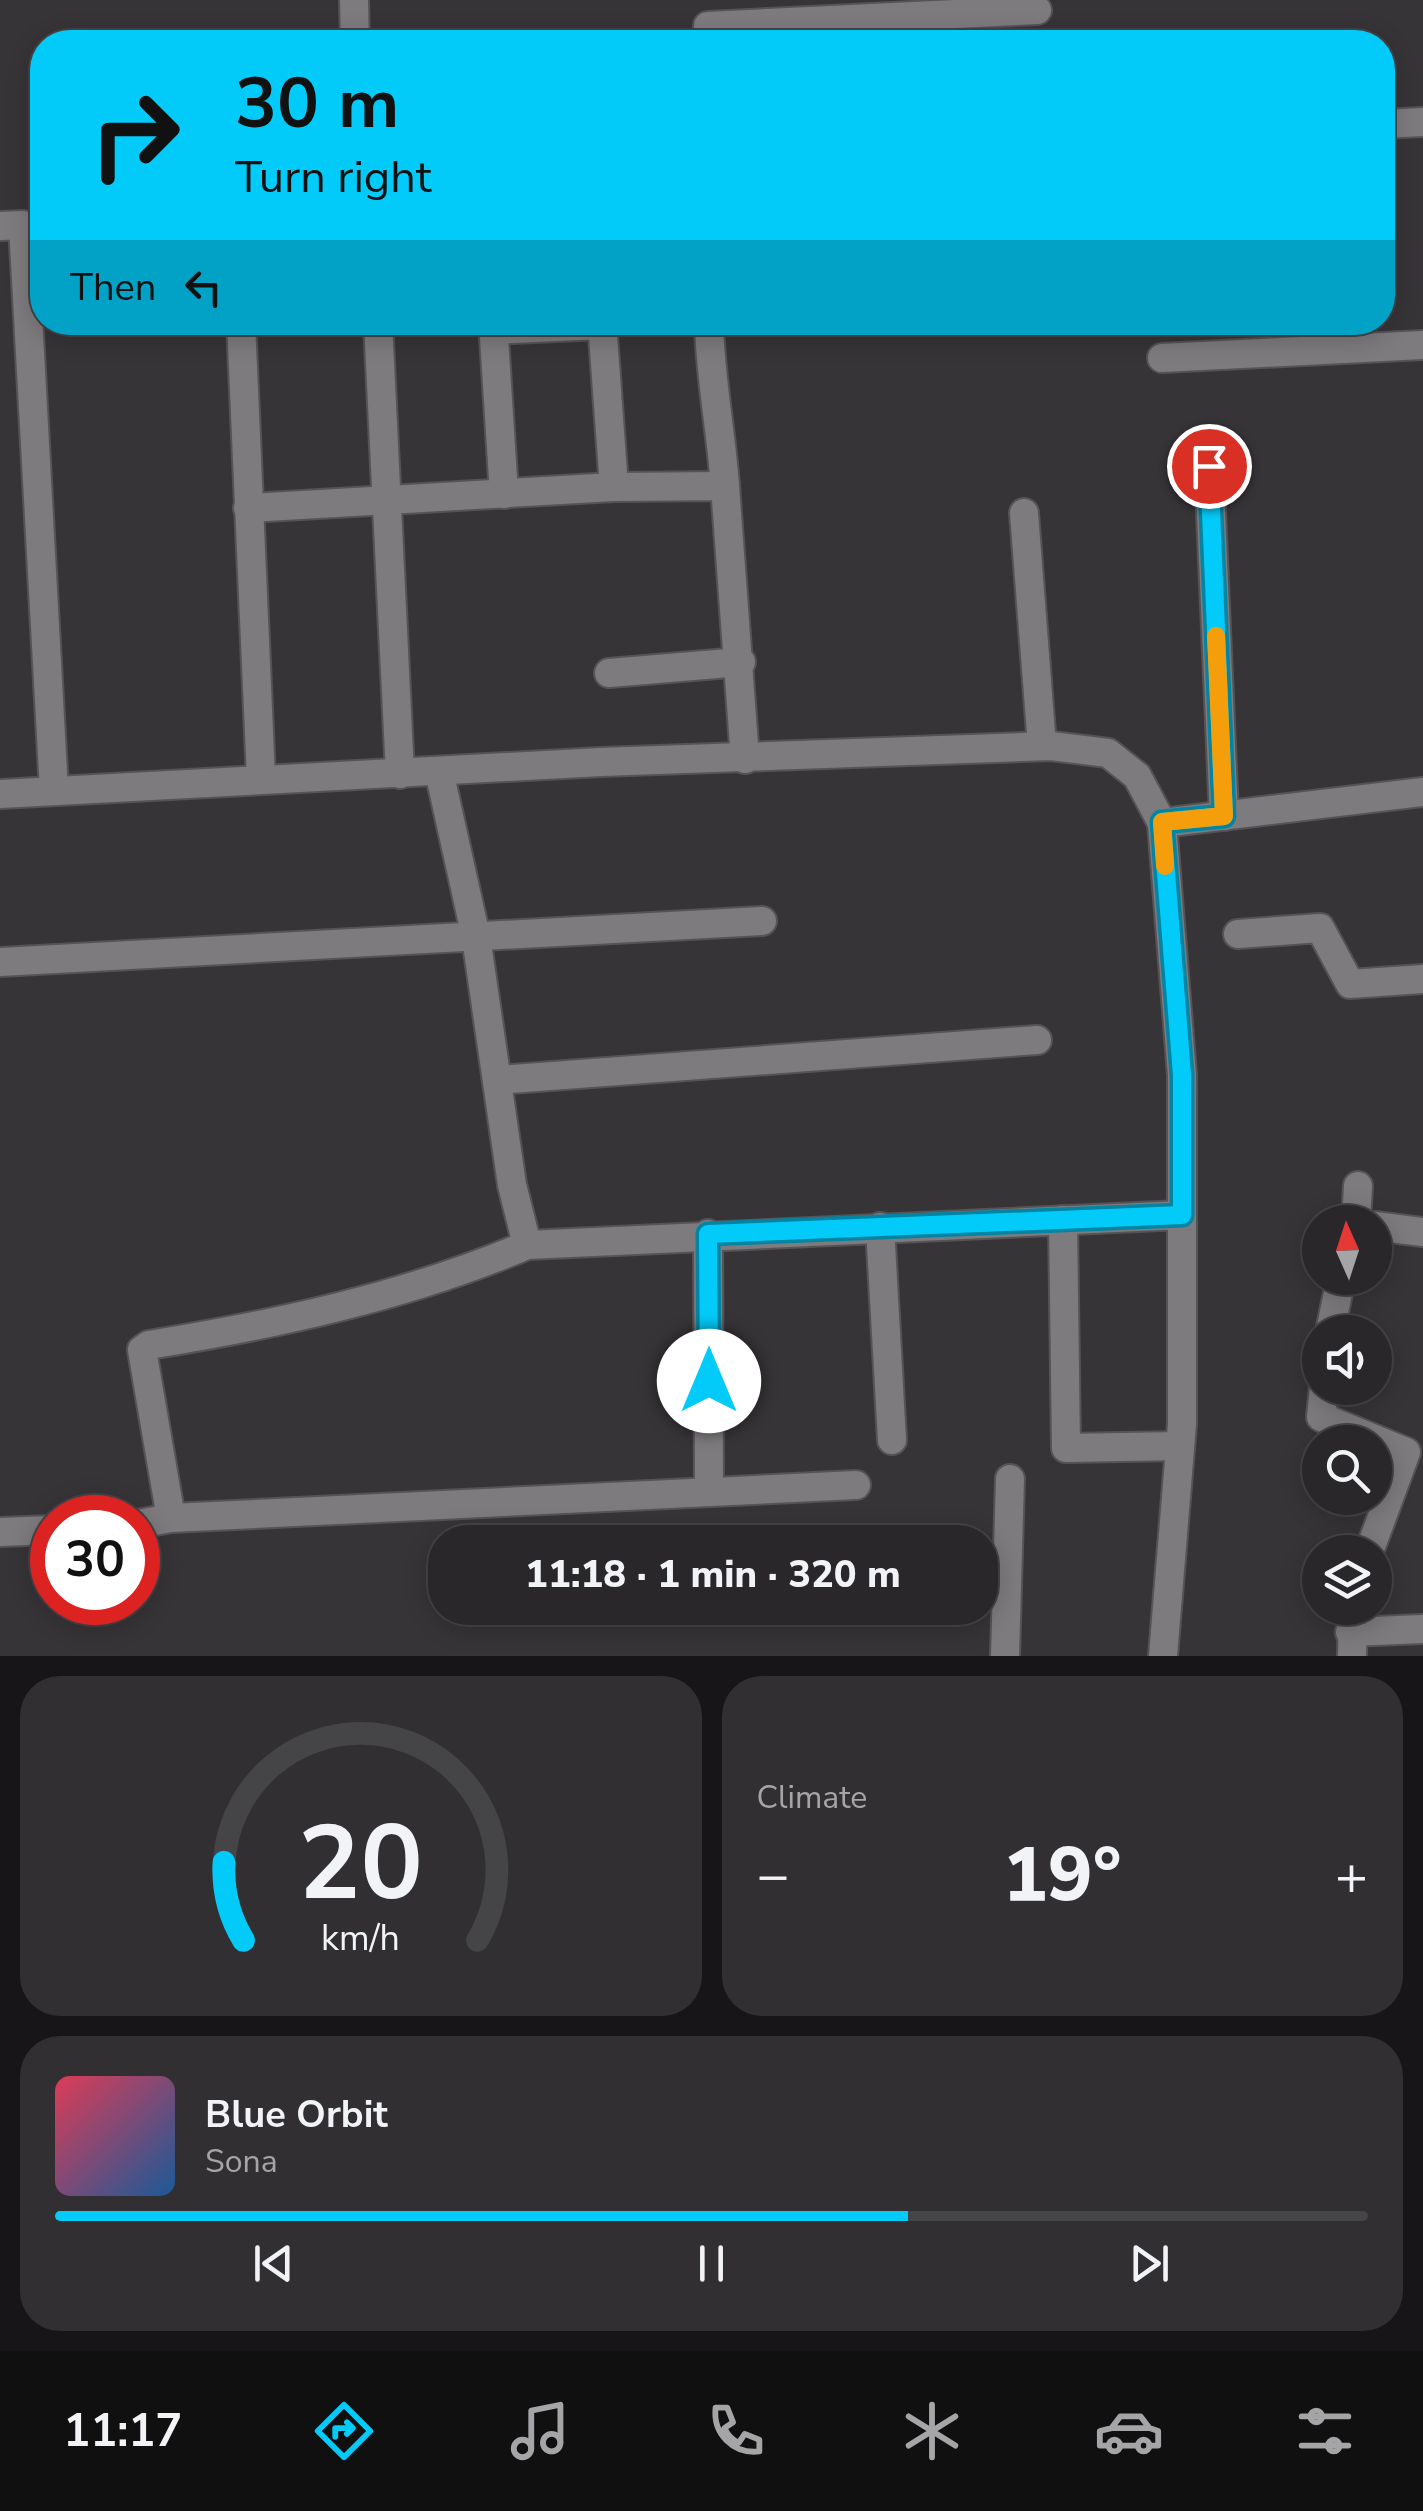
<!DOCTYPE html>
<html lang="en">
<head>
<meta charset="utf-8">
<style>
  :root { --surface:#29272a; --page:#312f32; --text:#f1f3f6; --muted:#a5a5a8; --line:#454447; --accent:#03cbf9 }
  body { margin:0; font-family:"Nunito Sans",sans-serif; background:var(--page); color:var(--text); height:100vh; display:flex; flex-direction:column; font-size:38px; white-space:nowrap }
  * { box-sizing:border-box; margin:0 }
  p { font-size:32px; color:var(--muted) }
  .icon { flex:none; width:55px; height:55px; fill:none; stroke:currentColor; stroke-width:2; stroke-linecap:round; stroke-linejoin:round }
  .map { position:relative; height:1656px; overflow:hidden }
  .sheet { display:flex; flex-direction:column; gap:20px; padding:20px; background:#171517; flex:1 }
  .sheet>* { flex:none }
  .banner { position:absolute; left:30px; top:30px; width:1365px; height:305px; border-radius:40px; box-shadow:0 5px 25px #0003,0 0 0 2px var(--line); background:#03cbf9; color:#111; overflow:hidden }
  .needle { width:65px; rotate:357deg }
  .fabs { position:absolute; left:1302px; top:1205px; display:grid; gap:20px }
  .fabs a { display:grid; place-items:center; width:90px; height:90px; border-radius:50%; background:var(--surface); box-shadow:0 5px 25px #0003,0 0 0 2px var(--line); font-size:50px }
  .speed { position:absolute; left:30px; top:1495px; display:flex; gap:20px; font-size:50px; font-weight:700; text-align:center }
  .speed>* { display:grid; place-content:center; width:130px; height:130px; border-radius:50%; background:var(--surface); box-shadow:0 5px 25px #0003,0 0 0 2px var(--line); line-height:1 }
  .speed .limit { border:15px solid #d22; background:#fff; color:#111 }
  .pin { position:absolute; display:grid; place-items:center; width:85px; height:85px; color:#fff; margin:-42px; border:5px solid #fff; border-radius:50%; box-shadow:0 2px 10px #0007 }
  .me { position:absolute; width:110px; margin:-55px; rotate:0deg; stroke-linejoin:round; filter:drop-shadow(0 0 8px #0008) }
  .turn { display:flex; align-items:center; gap:35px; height:210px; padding:0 40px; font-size:45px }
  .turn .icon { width:130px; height:130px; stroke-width:2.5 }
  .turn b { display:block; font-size:70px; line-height:85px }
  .then { display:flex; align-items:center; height:95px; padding:0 40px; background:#0003; gap:20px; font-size:38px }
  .big { font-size:75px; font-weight:800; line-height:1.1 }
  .sheet .tile { flex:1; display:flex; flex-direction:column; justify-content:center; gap:15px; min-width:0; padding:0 35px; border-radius:40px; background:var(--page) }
  .sheet .dial { align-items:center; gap:0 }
  .dial svg { height:260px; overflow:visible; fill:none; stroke:var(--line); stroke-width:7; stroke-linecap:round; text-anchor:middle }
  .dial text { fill:var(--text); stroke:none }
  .song { display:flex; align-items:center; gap:30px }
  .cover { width:120px; height:120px; border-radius:15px; background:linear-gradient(135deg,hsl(350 70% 55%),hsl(210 70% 35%)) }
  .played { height:10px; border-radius:5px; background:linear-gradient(90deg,var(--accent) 65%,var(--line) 65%) }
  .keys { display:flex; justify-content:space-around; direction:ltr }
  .heat { display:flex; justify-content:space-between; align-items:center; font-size:55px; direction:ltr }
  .sheet .tiles { flex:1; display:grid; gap:20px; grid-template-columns:1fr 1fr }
  .tile:last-child { grid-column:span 2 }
  .trip { position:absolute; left:428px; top:1525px; width:570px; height:100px; border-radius:40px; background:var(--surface); box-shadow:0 5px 25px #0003,0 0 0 2px var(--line); font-weight:800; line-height:100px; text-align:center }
  .dock { display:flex; height:160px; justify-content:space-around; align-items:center; background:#101011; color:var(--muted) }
  .dock .icon { width:70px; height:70px }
  .dock .selected { color:var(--accent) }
  .dock b { font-size:45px; color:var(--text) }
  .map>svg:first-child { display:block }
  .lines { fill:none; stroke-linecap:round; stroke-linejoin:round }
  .minor-casing { stroke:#555356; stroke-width:32 }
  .minor { stroke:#7e7b7f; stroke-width:28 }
  .route-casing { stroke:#0284a2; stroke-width:25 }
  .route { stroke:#03cbf9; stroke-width:18 }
  .slow { stroke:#f59e0b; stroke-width:18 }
</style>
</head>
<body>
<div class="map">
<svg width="1423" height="1656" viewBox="0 0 1423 1656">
  <rect width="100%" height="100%" fill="#373438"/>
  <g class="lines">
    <g class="minor-casing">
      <g id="minor">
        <path d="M 354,0 L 355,42"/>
        <path d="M 708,26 L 1037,10"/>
        <path d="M 1382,124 L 1423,122"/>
        <path d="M 0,226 L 23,225 L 54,791"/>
        <path d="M 241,322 L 261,778"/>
        <path d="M 378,322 L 400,774"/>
        <path d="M 493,322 L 504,494"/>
        <path d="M 602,322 L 614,487"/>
        <path d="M 709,322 C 710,378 721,430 725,486"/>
        <path d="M 494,330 L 602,325"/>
        <path d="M 1162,358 L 1423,345"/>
        <path d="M 1209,466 L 1224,816"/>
        <path d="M 248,508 L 614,487 L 725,486 L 745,759"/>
        <path d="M 1024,513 L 1042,746"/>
        <path d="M 609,673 L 741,662"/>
        <path d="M 439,771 L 476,937 L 512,1185 L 527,1245"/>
        <path d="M 0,794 L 601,762 L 1051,746 L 1108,753 L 1137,776 L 1162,823 L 1182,1075 L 1182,1424 L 1163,1656"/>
        <path d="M 1162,823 L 1423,792"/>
        <path d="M 1238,934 L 1320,928 L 1350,984 L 1423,979"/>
        <path d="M 0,962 L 762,921"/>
        <path d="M 497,1080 L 1037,1040"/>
        <path d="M 1063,1220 L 1066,1448 L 1180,1446"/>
        <path d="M 1356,1222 L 1358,1186"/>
        <path d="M 1375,1226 L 1423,1232"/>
        <path d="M 880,1227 L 892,1440"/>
        <path d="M 708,1234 L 709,1491"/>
        <path d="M 1330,1332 L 1341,1278"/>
        <path d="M 1324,1388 L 1321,1417 L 1406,1452 L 1369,1552"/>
        <path d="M 856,1485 L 171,1518 L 142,1350 L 149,1345 C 278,1324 407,1296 527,1245 L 1182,1215"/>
        <path d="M 138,1524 L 171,1518"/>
        <path d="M 0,1532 L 52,1530"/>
        <path d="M 1350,1632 L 1423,1629"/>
        <path d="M 1005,1656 L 1010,1479"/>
        <path d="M 1352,1656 L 1353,1608"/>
      </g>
    </g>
    <use href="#minor" class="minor"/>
  </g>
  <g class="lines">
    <g class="route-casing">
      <path id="route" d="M 709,1381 L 708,1234 L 1182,1215 L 1182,1075 L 1162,822 L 1224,816 L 1209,466"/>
    </g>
    <use href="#route" class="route"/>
    <path class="slow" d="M 1165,866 L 1162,822 L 1224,816 L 1216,636"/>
  </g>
</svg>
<div class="fabs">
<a><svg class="needle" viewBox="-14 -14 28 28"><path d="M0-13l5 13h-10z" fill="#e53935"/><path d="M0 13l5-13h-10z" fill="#a5a5a8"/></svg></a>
<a><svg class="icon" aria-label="sound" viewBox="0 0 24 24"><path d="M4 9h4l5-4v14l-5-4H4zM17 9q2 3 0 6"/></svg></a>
<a><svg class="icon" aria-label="search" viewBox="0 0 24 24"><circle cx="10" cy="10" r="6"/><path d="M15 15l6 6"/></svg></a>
<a><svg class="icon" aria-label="layers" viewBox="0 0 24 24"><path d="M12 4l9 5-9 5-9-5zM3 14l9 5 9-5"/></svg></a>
</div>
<div class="speed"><div class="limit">30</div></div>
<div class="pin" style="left:1209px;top:466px;background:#d93025"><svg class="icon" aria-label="arrive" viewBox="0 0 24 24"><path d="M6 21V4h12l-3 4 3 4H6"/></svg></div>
<svg class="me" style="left:709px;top:1381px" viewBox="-20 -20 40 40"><circle r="19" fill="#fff"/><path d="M0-13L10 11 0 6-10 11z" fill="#03cbf9"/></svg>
<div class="trip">11:18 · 1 min · 320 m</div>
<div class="banner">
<div class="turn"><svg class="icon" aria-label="right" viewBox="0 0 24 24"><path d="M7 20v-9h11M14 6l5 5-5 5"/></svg><div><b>30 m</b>Turn right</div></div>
<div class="then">Then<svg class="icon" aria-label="left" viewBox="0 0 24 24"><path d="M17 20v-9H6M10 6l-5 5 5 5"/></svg></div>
</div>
</div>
<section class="sheet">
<div class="tiles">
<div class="tile dial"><svg viewBox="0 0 100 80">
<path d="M14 69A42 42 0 1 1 86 69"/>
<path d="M14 69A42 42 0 0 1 8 45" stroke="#03cbf9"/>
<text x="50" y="56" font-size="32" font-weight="700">20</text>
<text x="50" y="72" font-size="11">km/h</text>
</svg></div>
<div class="tile"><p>Climate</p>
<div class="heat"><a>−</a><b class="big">19°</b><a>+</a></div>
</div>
<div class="tile">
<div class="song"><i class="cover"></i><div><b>Blue Orbit</b><p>Sona</p></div></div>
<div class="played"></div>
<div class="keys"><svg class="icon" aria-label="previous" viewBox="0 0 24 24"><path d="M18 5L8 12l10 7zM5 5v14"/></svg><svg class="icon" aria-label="pause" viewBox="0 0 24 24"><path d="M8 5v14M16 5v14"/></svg><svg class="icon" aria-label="next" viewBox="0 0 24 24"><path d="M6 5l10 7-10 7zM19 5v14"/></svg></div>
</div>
</div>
</section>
<nav class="dock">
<b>11:17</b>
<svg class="icon selected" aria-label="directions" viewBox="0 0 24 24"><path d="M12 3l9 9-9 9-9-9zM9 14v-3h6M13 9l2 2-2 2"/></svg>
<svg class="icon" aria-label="music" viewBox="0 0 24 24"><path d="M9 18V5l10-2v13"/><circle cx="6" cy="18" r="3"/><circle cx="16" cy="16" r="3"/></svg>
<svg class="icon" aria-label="phone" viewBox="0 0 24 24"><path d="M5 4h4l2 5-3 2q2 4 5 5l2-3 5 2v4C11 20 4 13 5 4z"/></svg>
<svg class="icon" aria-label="climate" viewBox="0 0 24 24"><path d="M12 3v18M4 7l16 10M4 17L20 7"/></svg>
<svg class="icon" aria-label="car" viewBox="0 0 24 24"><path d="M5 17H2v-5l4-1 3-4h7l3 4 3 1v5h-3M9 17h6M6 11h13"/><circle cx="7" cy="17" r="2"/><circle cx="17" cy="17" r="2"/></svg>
<svg class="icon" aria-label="filters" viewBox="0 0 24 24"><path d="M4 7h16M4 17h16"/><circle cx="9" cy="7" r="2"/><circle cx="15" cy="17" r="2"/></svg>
</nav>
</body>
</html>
